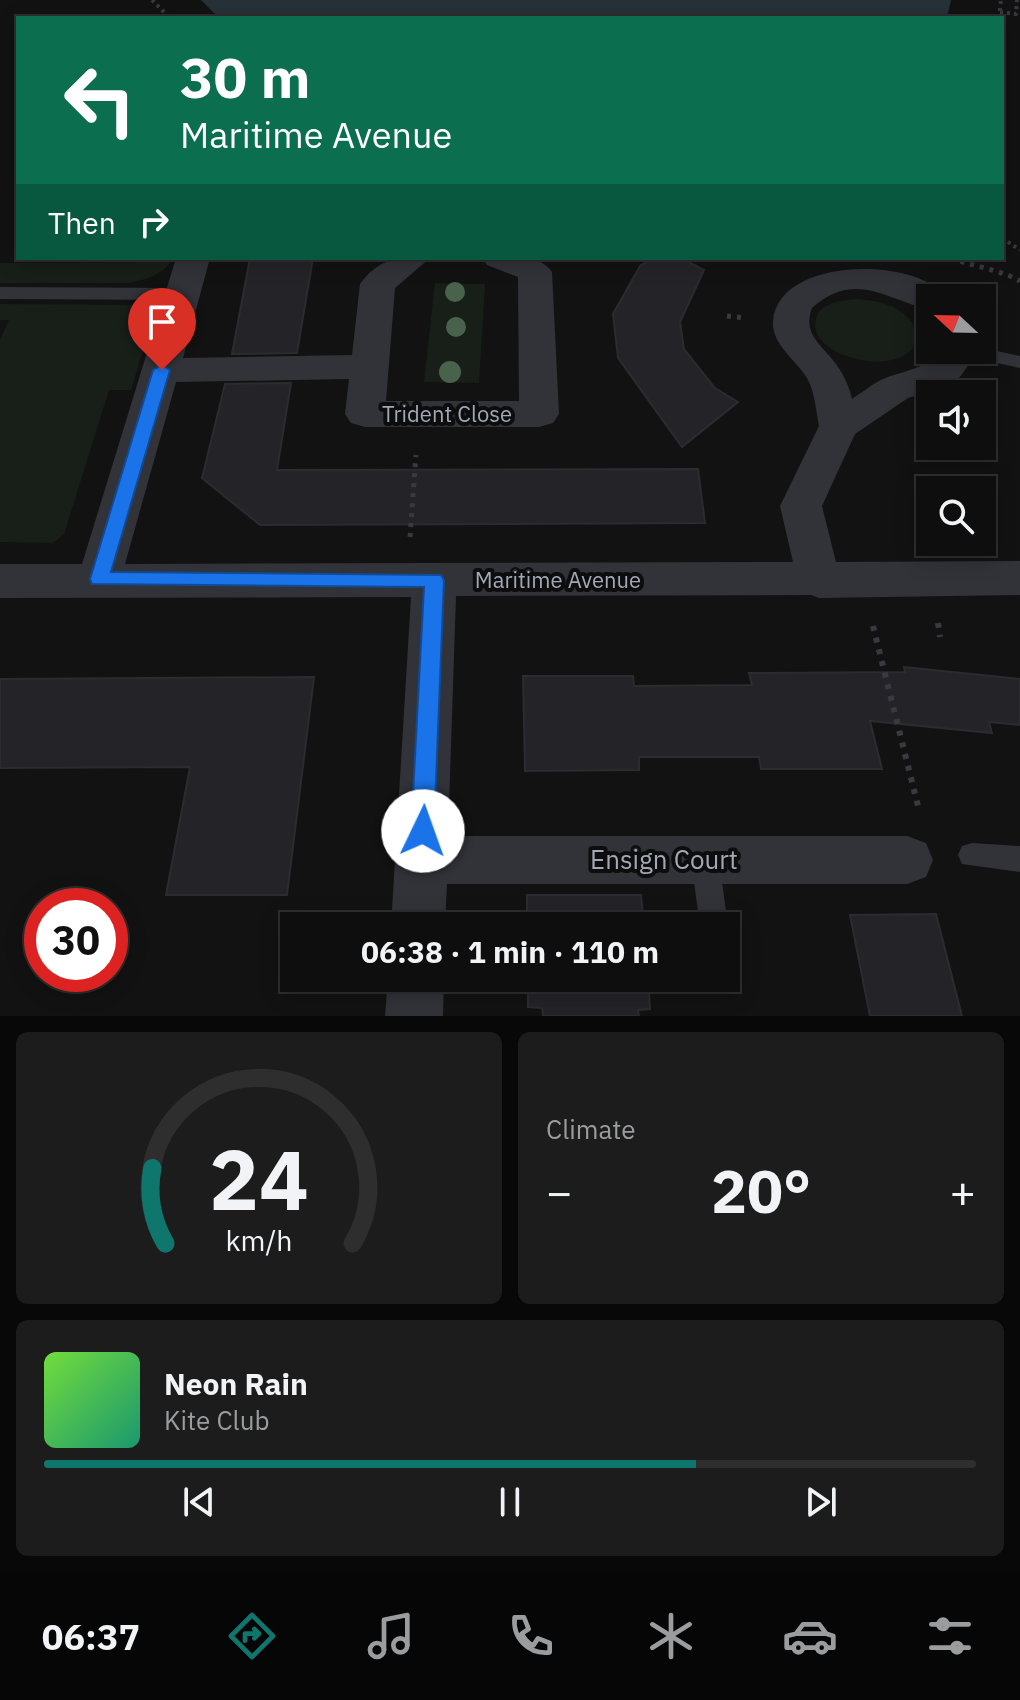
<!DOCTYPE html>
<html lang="en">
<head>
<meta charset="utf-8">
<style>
  :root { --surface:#0e0e0e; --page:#1c1c1c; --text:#f1f3f6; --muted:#9b9c9e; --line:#2e2e2e; --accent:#0f766e }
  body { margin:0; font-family:"IBM Plex Sans",sans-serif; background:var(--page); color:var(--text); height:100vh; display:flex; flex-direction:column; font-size:30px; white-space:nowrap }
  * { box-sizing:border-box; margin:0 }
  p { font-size:26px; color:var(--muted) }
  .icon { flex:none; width:44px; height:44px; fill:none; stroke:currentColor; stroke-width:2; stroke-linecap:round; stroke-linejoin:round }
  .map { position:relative; height:1016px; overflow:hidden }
  .panel { display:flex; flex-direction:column; gap:16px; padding:16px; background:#080808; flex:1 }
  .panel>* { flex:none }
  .top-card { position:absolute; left:16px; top:16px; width:988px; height:244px; border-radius:0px; box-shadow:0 4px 20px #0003,0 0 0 2px var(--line); background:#0b6e4f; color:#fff; overflow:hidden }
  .needle { width:52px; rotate:292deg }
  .controls { position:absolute; left:916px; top:284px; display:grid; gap:16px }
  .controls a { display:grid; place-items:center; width:80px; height:80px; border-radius:0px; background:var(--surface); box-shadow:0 4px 20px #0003,0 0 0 2px var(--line); font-size:40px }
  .speed { position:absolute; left:24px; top:888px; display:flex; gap:16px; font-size:40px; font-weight:700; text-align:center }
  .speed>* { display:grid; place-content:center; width:104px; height:104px; border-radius:50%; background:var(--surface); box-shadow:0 4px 20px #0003,0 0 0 2px var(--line); line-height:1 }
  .speed .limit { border:12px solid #d22; background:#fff; color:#111 }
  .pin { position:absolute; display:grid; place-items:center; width:68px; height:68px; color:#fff; margin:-82px -34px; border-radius:50% 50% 50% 0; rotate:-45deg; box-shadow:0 0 8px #0007 }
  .pin .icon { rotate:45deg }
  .me { position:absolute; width:88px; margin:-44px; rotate:3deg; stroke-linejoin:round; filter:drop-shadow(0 0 6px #0008) }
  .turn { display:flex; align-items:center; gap:28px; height:168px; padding:0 32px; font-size:36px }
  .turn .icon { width:104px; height:104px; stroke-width:2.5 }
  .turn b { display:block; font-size:56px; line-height:68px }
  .then { display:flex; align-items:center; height:76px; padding:0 32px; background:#0003; gap:16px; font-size:30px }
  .big { font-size:60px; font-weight:800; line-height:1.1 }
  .panel .tile { flex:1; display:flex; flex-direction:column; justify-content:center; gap:12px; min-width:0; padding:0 28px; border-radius:12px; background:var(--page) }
  .panel .dial { align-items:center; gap:0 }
  .dial svg { height:208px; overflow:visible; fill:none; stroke:var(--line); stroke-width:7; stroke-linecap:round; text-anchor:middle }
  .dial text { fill:var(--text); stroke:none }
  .song { display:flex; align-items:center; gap:24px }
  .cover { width:96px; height:96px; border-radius:12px; background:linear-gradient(135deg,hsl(100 70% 55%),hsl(160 70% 35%)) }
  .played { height:8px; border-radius:4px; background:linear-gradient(90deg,var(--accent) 70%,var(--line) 70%) }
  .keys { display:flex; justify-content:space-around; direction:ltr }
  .heat { display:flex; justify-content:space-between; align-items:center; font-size:44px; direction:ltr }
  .panel .tiles { flex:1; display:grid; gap:16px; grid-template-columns:1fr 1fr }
  .tile:last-child { grid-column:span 2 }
  .trip { position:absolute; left:280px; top:912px; width:460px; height:80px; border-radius:0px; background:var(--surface); box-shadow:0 4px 20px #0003,0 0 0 2px var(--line); font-weight:800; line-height:80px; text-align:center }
  .tabs { display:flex; height:128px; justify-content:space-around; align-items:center; background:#060606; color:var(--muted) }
  .tabs .icon { width:56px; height:56px }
  .tabs .selected { color:var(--accent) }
  .tabs b { font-size:36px; color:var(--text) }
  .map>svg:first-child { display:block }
  .green { fill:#171f18 }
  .water { fill:#273138 }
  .building { fill:#242428; stroke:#2b2b30; stroke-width:2 }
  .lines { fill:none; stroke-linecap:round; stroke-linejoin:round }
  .path-far2 { stroke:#383a40; stroke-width:4; stroke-dasharray:3 4; stroke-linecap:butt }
  .path-far1 { stroke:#383a40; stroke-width:5; stroke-dasharray:4 6; stroke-linecap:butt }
  .path { stroke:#383a40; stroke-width:6; stroke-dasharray:5 7; stroke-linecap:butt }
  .lane { fill:#323339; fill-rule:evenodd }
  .street { fill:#323339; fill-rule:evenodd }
  .tree { fill:#49624b }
  .route { fill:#1a73e8; stroke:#114b97; stroke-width:2 }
  .labels { text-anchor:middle; stroke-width:8; stroke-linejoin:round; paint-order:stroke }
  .street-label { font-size:22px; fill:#a1a8b6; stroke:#0d0d0e }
  .near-street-label { font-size:26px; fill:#a1a8b6; stroke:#0d0d0e }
</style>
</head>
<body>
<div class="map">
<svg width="1020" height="1016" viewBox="0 0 1020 1016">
  <rect width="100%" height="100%" fill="#121213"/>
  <g class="green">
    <path d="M 174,258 C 162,275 147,280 127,283 L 0,283 L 0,263 L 139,262 Z"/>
    <path d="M 435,283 L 485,284 L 479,383 L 424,382 Z"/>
    <path d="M 858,299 C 877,301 896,304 909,319 C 915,325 918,333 916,341 C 905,380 805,358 816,319 C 820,302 844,300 858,299 Z"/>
    <path d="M 0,304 L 135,305 L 148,315 L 151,325 L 131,390 L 109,390 L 64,534 L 53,543 L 0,542 L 0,340 L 9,320 L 0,320 Z"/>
  </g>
  <path class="water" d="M 201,0 L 951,0 L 947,18 L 219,18 Z"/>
  <g class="building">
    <path d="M 250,258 L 313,258 L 297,353 L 232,354 Z"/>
    <path d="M 652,258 L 681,258 L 704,270 L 680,322 L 684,349 L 715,388 L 738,402 L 682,447 L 618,358 L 613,314 L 640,266 Z"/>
    <path d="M 291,383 L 277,470 L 698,469 L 705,523 L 260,525 L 202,478 L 225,384 Z"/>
    <path d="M 904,667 L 1020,679 L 1020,725 L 989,722 L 992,733 L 870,721 L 882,769 L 761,769 L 759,757 L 639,757 L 639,770 L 525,771 L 523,676 L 633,676 L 634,686 L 752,685 L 749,673 L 905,672 Z"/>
    <path d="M 314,677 L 287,895 L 166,895 L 190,767 L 0,768 L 0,679 Z"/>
    <path d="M 527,895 L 641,895 L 644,926 L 527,926 Z"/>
    <path d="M 936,914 L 962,1016 L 870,1016 L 850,915 Z"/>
    <path d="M 528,978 L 648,978 L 650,1009 L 638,1010 L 639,1016 L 543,1016 L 542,1008 L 528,1007 Z"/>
  </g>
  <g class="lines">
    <g class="path-far2">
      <path d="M 152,0 L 170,18"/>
      <path d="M 1000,12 L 1016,14 L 1017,0"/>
      <path d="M 999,18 L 1001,0"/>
      <path d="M 1002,238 L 1020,250"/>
    </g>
    <g class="path-far1">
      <path d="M 951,258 C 975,267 998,269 1020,281"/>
      <path d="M 727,316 L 745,318"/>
      <path d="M 410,537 L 416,455"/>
    </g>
    <g class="path">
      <path d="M 938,623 L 940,637"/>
      <path d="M 873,626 L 919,810"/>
    </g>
    <g class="lane">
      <path d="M 0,287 L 184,288 L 193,294 L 184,300 L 0,299 Z"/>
      <path d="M 982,348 L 1020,356 L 1020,368 L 956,354 L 953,350 Z"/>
      <path d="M 972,843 L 1020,846 L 1020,872 L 962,864 L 958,855 L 962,846 Z"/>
      <path d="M 705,847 L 715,851 L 719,860 L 728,926 L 726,931 L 726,926 L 700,926 L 691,860 L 695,851 Z"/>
    </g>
    <g class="street">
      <path d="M 176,258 L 210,258 L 183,358 L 352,355 L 360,284 C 380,256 400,258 430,258 L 395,288 L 386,401 L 519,401 L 518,277 L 487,265 L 482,258 C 504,258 538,251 552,272 L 559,414 L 553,423 L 539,427 L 365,427 L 351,423 L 345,414 L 349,379 L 176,382 L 125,564 L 793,562 L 780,506 L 819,426 C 816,411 815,392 807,378 C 796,360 771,344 773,321 C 778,256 918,256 947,298 L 930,298 L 930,310 C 885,299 855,270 812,308 C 802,334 822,345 836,364 C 844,375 849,386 852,399 C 861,393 870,386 879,381 C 901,370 925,371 941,350 L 979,350 L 960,377 L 939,388 L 908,398 L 855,434 L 822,506 L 836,562 L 1020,561 L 1020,595 L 819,598 L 811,595 L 456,596 L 448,836 L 907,836 L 926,843 L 933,860 L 926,877 L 907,884 L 447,884 L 445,926 L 391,926 L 411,597 L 0,598 L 0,564 L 82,564 Z"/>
      <path d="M 388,978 L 444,978 L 443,1016 L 385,1016 Z"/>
    </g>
  </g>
  <g class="tree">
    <circle cx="455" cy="292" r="10"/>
    <circle cx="456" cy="327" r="10"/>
    <circle cx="450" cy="372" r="11"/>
  </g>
  <path class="route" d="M 162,365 L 170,370 L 111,572 L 441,575 L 444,580 L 434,831 L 431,838 L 423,841 L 415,838 L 411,831 L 424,587 L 92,584 L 90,579 L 153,370 Z"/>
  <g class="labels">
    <g class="street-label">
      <text x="447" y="422">Trident Close</text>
      <text x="558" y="588">Maritime Avenue</text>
    </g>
    <g class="near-street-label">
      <text x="664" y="869">Ensign Court</text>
    </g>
  </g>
</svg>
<div class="controls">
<a><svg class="needle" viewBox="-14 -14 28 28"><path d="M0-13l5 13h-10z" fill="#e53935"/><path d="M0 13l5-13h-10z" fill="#9b9c9e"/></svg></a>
<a><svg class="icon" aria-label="sound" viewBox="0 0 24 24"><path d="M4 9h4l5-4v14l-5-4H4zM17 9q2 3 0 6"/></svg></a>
<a><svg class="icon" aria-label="search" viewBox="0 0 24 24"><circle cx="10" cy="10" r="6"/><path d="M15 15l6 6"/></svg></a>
</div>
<div class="speed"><div class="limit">30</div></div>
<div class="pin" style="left:162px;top:370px;background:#d93025"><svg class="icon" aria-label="arrive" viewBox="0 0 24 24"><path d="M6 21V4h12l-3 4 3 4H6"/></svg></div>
<svg class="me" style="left:423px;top:831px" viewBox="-20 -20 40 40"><circle r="19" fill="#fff"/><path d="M0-13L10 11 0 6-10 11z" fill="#1a73e8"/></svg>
<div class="trip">06:38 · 1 min · 110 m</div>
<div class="top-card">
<div class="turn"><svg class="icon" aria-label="left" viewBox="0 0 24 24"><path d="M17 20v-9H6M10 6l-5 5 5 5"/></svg><div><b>30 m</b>Maritime Avenue</div></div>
<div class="then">Then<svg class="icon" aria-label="right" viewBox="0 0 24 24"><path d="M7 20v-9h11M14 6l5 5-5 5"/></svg></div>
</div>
</div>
<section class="panel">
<div class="tiles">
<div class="tile dial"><svg viewBox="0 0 100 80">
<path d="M14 69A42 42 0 1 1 86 69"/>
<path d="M14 69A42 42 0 0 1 9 40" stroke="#0f766e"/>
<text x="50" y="56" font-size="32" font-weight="700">24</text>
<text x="50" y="72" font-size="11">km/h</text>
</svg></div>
<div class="tile"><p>Climate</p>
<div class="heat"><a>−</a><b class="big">20°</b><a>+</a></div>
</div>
<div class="tile">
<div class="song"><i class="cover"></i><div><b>Neon Rain</b><p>Kite Club</p></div></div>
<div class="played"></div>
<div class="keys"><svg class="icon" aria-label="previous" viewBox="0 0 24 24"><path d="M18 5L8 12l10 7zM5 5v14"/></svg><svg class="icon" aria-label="pause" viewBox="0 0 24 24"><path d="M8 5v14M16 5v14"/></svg><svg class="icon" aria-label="next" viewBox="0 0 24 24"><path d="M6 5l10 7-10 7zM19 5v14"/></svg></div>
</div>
</div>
</section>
<nav class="tabs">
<b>06:37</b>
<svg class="icon selected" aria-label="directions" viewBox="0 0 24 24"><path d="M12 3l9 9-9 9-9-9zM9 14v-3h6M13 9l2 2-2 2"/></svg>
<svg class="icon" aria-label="music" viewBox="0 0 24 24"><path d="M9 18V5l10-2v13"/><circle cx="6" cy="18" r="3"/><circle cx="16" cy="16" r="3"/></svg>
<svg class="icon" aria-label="phone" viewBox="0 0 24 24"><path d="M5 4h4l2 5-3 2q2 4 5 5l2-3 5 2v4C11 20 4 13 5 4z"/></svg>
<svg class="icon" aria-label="climate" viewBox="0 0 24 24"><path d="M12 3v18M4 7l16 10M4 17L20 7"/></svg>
<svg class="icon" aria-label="car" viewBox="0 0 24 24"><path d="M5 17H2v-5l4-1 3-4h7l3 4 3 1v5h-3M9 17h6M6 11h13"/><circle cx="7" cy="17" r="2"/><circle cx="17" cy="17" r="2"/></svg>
<svg class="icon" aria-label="filters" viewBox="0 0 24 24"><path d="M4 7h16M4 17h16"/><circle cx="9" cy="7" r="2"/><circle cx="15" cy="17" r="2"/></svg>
</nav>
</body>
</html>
